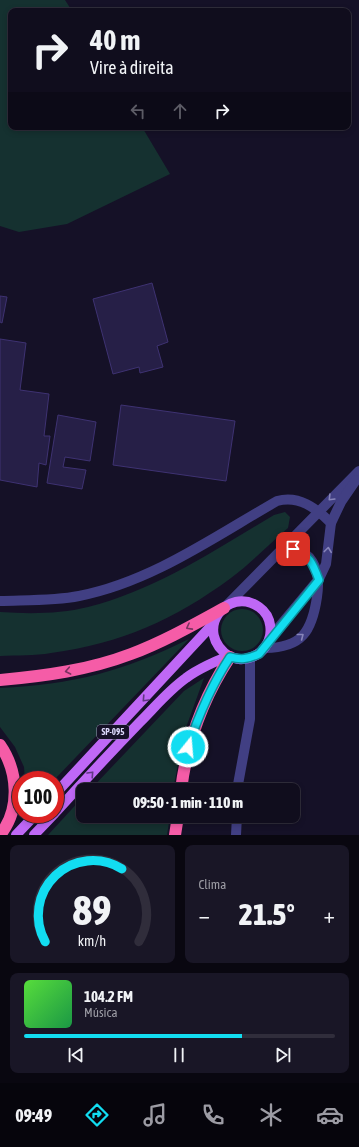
<!DOCTYPE html>
<html lang="pt">
<head>
<meta charset="utf-8">
<style>
  :root { --surface:#100d1d; --page:#191626; --text:#f1f3f6; --muted:#9c9ca4; --line:#302d3b; --accent:#12ddf1 }
  body { margin:0; font-family:"Asap Condensed",sans-serif; background:var(--page); color:var(--text); height:100vh; display:flex; flex-direction:column; font-size:15px; white-space:nowrap }
  * { box-sizing:border-box; margin:0 }
  p { font-size:13px; color:var(--muted) }
  .icon { flex:none; width:22px; height:22px; fill:none; stroke:currentColor; stroke-width:2; stroke-linecap:round; stroke-linejoin:round }
  .map { position:relative; height:835px; overflow:hidden }
  .sheet { display:flex; flex-direction:column; gap:10px; padding:10px; background:#090710; flex:1 }
  .sheet>* { flex:none }
  .top-card { position:absolute; left:8px; top:8px; width:343px; height:122px; border-radius:8px; box-shadow:0 2px 6px #0003,0 0 0 1px var(--line); background:#100d1d; color:var(--text); overflow:hidden }
  .speed { position:absolute; left:12px; top:771px; display:flex; gap:8px; font-size:20px; font-weight:700; text-align:center }
  .speed>* { display:grid; place-content:center; width:52px; height:52px; border-radius:50%; background:var(--surface); box-shadow:0 2px 6px #0003,0 0 0 1px var(--line); line-height:1 }
  .speed .limit { border:6px solid #d22; background:#fff; color:#111 }
  .pin { position:absolute; display:grid; place-items:center; width:34px; height:34px; color:#fff; margin:-17px; border-radius:8px; box-shadow:0 2px 6px #0006 }
  .me { position:absolute; width:44px; margin:-22px; rotate:17deg; stroke-linejoin:round; filter:drop-shadow(0 0 3px #0008) }
  .turn { display:flex; align-items:center; gap:14px; height:84px; padding:0 16px; font-size:18px }
  .turn .icon { width:52px; height:52px; stroke-width:2.5 }
  .turn b { display:block; font-size:28px; line-height:34px }
  .lanes { display:flex; align-items:center; height:38px; padding:0 16px; background:#0003; justify-content:center; gap:20px; direction:ltr }
  .lanes .off { opacity:.35 }
  .big { font-size:30px; font-weight:800; line-height:1.1 }
  .sheet .tile { flex:1; display:flex; flex-direction:column; justify-content:center; gap:6px; min-width:0; padding:0 14px; border-radius:8px; background:var(--page) }
  .sheet .dial { align-items:center; gap:0 }
  .dial svg { height:104px; overflow:visible; fill:none; stroke:var(--line); stroke-width:7; stroke-linecap:round; text-anchor:middle }
  .dial text { fill:var(--text); stroke:none }
  .song { display:flex; align-items:center; gap:12px }
  .cover { width:48px; height:48px; border-radius:6px; background:linear-gradient(135deg,hsl(110 70% 55%),hsl(140 70% 35%)) }
  .played { height:4px; border-radius:2px; background:linear-gradient(90deg,var(--accent) 70%,var(--line) 70%) }
  .keys { display:flex; justify-content:space-around; direction:ltr }
  .heat { display:flex; justify-content:space-between; align-items:center; font-size:22px; direction:ltr }
  .sheet .tiles { flex:1; display:grid; gap:10px; grid-template-columns:1fr 1fr }
  .tile:last-child { grid-column:span 2 }
  .trip { position:absolute; left:76px; top:783px; width:224px; height:40px; border-radius:8px; background:var(--surface); box-shadow:0 2px 6px #0003,0 0 0 1px var(--line); font-weight:800; line-height:40px; text-align:center }
  .tab-bar { display:flex; height:64px; justify-content:space-around; align-items:center; background:#06050c; color:var(--muted) }
  .tab-bar .icon { width:28px; height:28px }
  .tab-bar .selected { color:var(--accent) }
  .tab-bar b { font-size:18px; color:var(--text) }
  .map>svg:first-child { display:block }
  .green { fill:#153130 }
  .building { fill:#261f47; stroke:#3e3272 }
  .lines { fill:none; stroke-linecap:round; stroke-linejoin:round }
  .minor { stroke:#413f83; stroke-width:10 }
  .major { stroke:#bf68f6; stroke-width:10 }
  .highway { stroke:#f55ca7; stroke-width:12 }
  .oneway { stroke:#8785ba }
  .oneway2 { stroke:#7a3361 }
  .oneway3 { stroke:#613884 }
  .route-casing { stroke:#0c909d; stroke-width:10 }
  .route { stroke:#12ddf1; stroke-width:7 }
  .labels { text-anchor:middle; stroke-width:4; stroke-linejoin:round; paint-order:stroke }
  .shield { fill:#151127; stroke:#a19ebd; stroke-width:1 }
  .shield-label { font-size:9px; font-weight:bold; fill:#dddafd }
</style>
</head>
<body>
<div class="map">
<svg width="359" height="835" viewBox="0 0 359 835">
  <rect width="100%" height="100%" fill="#151127"/>
  <g class="green">
    <path d="M 0,0 L 65,0 L 72,11 L 11,11 L 11,127 L 142,127 L 170,174 L 67,224 L 19,232 L 0,226 Z"/>
    <path d="M 285,512 L 290,517 L 288,528 C 269,544 251,563 231,578 C 174,620 122,643 51,653 C 35,656 17,655 0,656 L 0,612 C 29,614 60,614 88,607 C 156,590 215,550 274,515 Z"/>
    <circle cx="242" cy="630" r="21"/>
    <path d="M 189,639 L 54,780 L 25,780 L 24,767 L 15,747 L 0,727 L 0,688 C 72,685 124,671 189,639 Z"/>
    <path d="M 204,678 L 184,733 L 173,790 L 90,790 L 184,691 Z"/>
    <path d="M 83,797 L 83,816 L 170,816 L 167,835 L 48,835 Z"/>
  </g>
  <g class="building">
    <path d="M 152,283 L 168,342 L 157,346 L 163,367 L 140,373 L 139,367 L 113,374 L 93,299 Z"/>
    <path d="M 0,296 L 7,297 L 2,323 L 0,322 Z"/>
    <path d="M 0,339 L 26,343 L 20,390 L 49,394 L 44,436 L 50,436 L 46,465 L 39,463 L 37,487 L 0,480 Z"/>
    <path d="M 121,405 L 235,421 L 226,481 L 113,465 Z"/>
    <path d="M 58,415 L 96,422 L 90,461 L 65,457 L 63,467 L 86,470 L 82,489 L 47,483 Z"/>
  </g>
  <g class="lines">
    <g class="minor">
      <path d="M 0,601 C 25,600 54,601 79,596 C 151,582 214,537 277,501 C 299,495 316,508 331,523"/>
      <path d="M 226,606 L 359,471"/>
      <path d="M 269,639 L 319,579 L 326,564 L 331,523 L 341,502 L 356,480"/>
      <path d="M 265,648 C 302,648 312,631 317,597 C 319,583 319,569 309,557 C 302,550 292,549 284,546"/>
      <path d="M 237,790 L 250,719 L 250,658"/>
      <path d="M 236,835 L 237,816"/>
    </g>
    <g class="major">
      <path d="M 55,794 L 213,624"/>
      <path d="M 55,813 C 83,782 111,752 140,722 C 155,707 169,690 186,678 C 195,671 220,658 230,657 C 233,657 236,659 239,659 C 248,660 260,655 265,647 C 274,635 272,616 259,607 C 228,585 191,631 230,657"/>
      <path d="M 16,835 L 36,814"/>
      <path d="M 34,835 L 54,814"/>
    </g>
    <g class="highway">
      <path d="M 0,680 C 45,676 89,670 131,654 C 163,642 193,625 224,608"/>
      <path d="M 0,745 C 18,771 21,809 0,835"/>
      <path d="M 181,790 C 187,741 203,698 230,657"/>
      <path d="M 175,835 L 178,816"/>
    </g>
  </g>
  <defs><path id="oneway-chevron" d="M-2-3.5L2.5 0L-2 3.5" fill="none" stroke-width="1.6" stroke-linecap="round" stroke-linejoin="round"/></defs>
  <g class="oneway">
    <use href="#oneway-chevron" transform="translate(331 498) rotate(135)"/>
    <use href="#oneway-chevron" transform="translate(328 550) rotate(-83)"/>
    <use href="#oneway-chevron" transform="translate(301 636) rotate(-38)"/>
  </g>
  <g class="oneway2">
    <use href="#oneway-chevron" transform="translate(189 627) rotate(152)"/>
    <use href="#oneway-chevron" transform="translate(68 671) rotate(169)"/>
  </g>
  <g class="oneway3">
    <use href="#oneway-chevron" transform="translate(145 699) rotate(133)"/>
    <use href="#oneway-chevron" transform="translate(91 774) rotate(-47)"/>
  </g>
  <g class="lines">
    <g class="route-casing">
      <path id="route" d="M 188,747 C 199,714 211,686 230,657 C 241,660 248,659 259,654 L 319,580 C 313,564 309,554 293,549"/>
    </g>
    <use href="#route" class="route"/>
  </g>
  <g class="labels">
    <rect class="shield" x="97" y="725" width="32" height="14" rx="3"/>
    <g class="shield-label">
      <text x="113" y="735">SP-095</text>
    </g>
  </g>
</svg>
<div class="speed"><div class="limit">100</div></div>
<div class="pin" style="left:293px;top:549px;background:#d93025"><svg class="icon" aria-label="arrive" viewBox="0 0 24 24"><path d="M6 21V4h12l-3 4 3 4H6"/></svg></div>
<svg class="me" style="left:188px;top:747px" viewBox="-20 -20 40 40"><circle r="17" fill="#12ddf1" stroke="#fff" stroke-width="3"/><path d="M0-11L8 9 0 5-8 9z" fill="#fff"/></svg>
<div class="trip">09:50 · 1 min · 110 m</div>
<div class="top-card">
<div class="turn"><svg class="icon" aria-label="right" viewBox="0 0 24 24"><path d="M7 20v-9h11M14 6l5 5-5 5"/></svg><div><b>40 m</b>Vire à direita</div></div>
<div class="lanes"><svg class="icon off" aria-label="left" viewBox="0 0 24 24"><path d="M17 20v-9H6M10 6l-5 5 5 5"/></svg><svg class="icon off" aria-label="ahead" viewBox="0 0 24 24"><path d="M12 20V5M6 11l6-6 6 6"/></svg><svg class="icon" aria-label="right" viewBox="0 0 24 24"><path d="M7 20v-9h11M14 6l5 5-5 5"/></svg></div>
</div>
</div>
<section class="sheet">
<div class="tiles">
<div class="tile dial"><svg viewBox="0 0 100 80">
<path d="M14 69A42 42 0 1 1 86 69"/>
<path d="M14 69A42 42 0 0 1 73 13" stroke="#12ddf1"/>
<text x="50" y="56" font-size="32" font-weight="700">89</text>
<text x="50" y="72" font-size="11">km/h</text>
</svg></div>
<div class="tile"><p>Clima</p>
<div class="heat"><a>−</a><b class="big">21.5°</b><a>+</a></div>
</div>
<div class="tile">
<div class="song"><i class="cover"></i><div><b>104.2 FM</b><p>Música</p></div></div>
<div class="played"></div>
<div class="keys"><svg class="icon" aria-label="previous" viewBox="0 0 24 24"><path d="M18 5L8 12l10 7zM5 5v14"/></svg><svg class="icon" aria-label="pause" viewBox="0 0 24 24"><path d="M8 5v14M16 5v14"/></svg><svg class="icon" aria-label="next" viewBox="0 0 24 24"><path d="M6 5l10 7-10 7zM19 5v14"/></svg></div>
</div>
</div>
</section>
<nav class="tab-bar">
<b>09:49</b>
<svg class="icon selected" aria-label="directions" viewBox="0 0 24 24"><path d="M12 3l9 9-9 9-9-9zM9 14v-3h6M13 9l2 2-2 2"/></svg>
<svg class="icon" aria-label="music" viewBox="0 0 24 24"><path d="M9 18V5l10-2v13"/><circle cx="6" cy="18" r="3"/><circle cx="16" cy="16" r="3"/></svg>
<svg class="icon" aria-label="phone" viewBox="0 0 24 24"><path d="M5 4h4l2 5-3 2q2 4 5 5l2-3 5 2v4C11 20 4 13 5 4z"/></svg>
<svg class="icon" aria-label="climate" viewBox="0 0 24 24"><path d="M12 3v18M4 7l16 10M4 17L20 7"/></svg>
<svg class="icon" aria-label="car" viewBox="0 0 24 24"><path d="M5 17H2v-5l4-1 3-4h7l3 4 3 1v5h-3M9 17h6M6 11h13"/><circle cx="7" cy="17" r="2"/><circle cx="17" cy="17" r="2"/></svg>
</nav>
</body>
</html>
